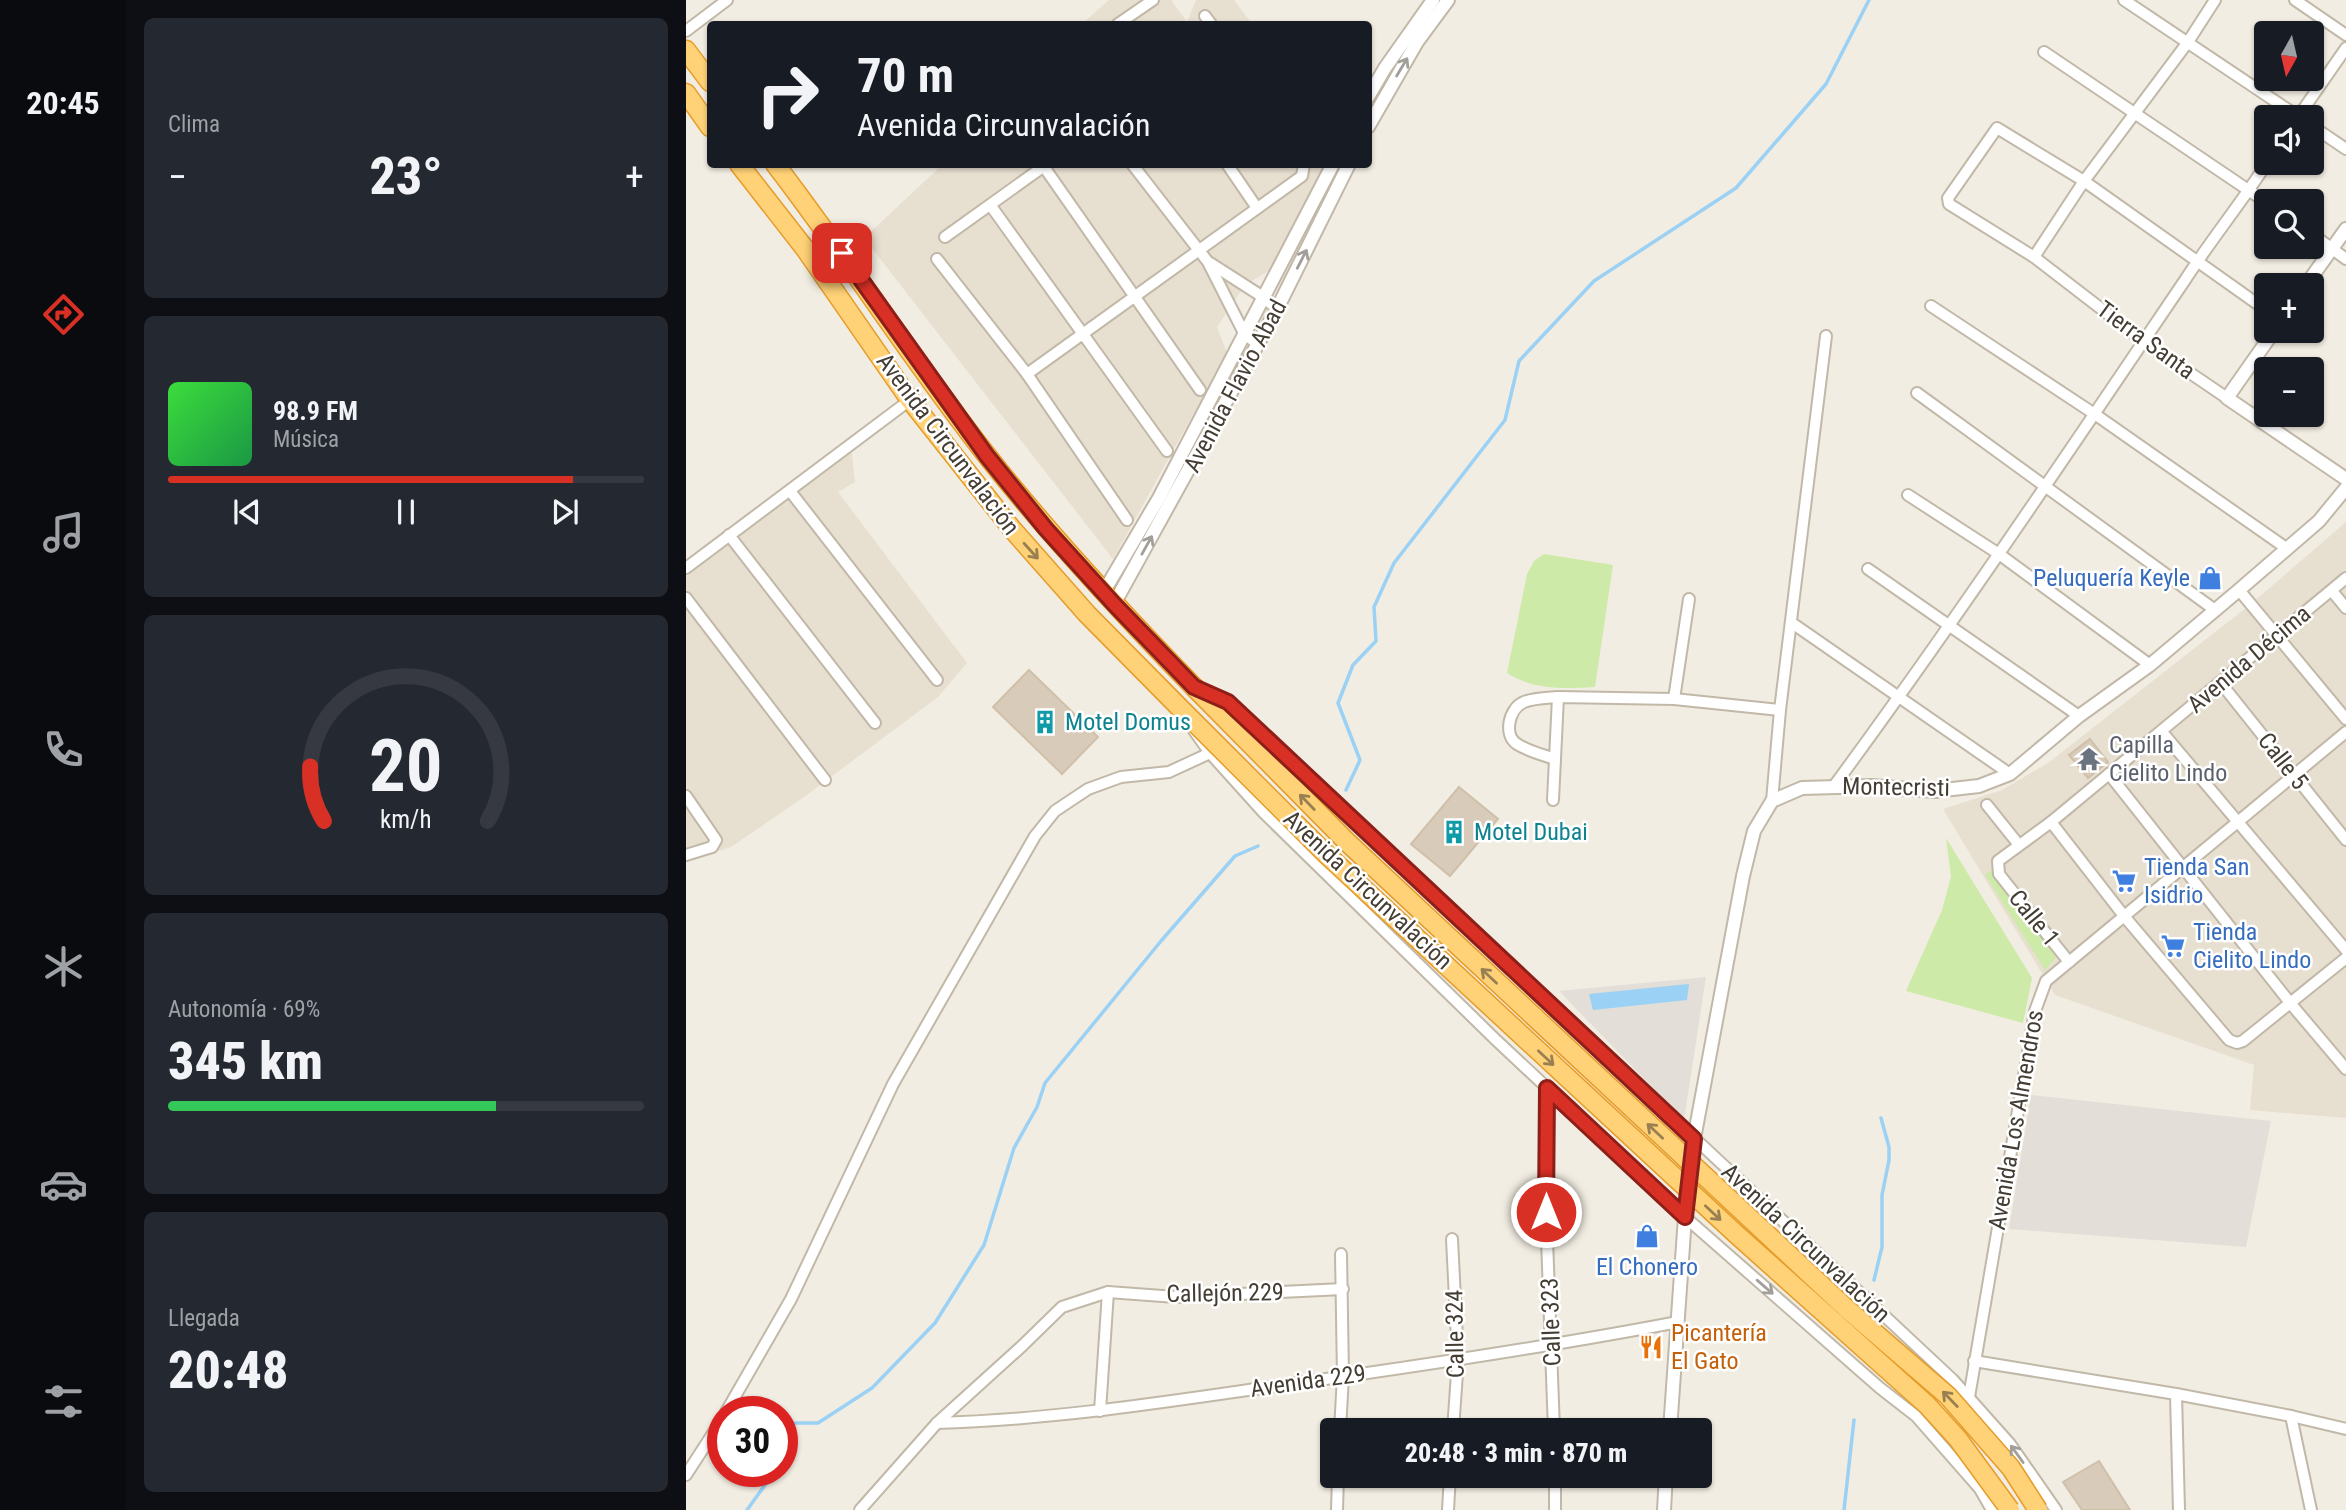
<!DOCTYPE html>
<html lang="es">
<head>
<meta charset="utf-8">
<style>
  :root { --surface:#171b24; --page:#242831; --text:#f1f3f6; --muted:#9ea1a6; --line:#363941; --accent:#d93025 }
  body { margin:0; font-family:"Roboto Condensed",sans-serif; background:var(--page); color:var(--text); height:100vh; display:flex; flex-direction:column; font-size:26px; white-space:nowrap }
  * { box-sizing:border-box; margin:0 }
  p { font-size:23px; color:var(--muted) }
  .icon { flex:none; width:38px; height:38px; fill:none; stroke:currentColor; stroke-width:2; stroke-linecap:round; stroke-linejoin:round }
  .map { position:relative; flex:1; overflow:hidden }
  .drawer { display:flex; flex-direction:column; gap:18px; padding:18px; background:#0d0f14; width:560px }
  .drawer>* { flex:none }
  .hud { position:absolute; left:21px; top:21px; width:665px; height:147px; border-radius:7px; box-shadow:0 2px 5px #0004; background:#171b24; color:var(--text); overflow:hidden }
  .needle { width:46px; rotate:188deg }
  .tools { position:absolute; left:1568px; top:21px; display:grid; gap:14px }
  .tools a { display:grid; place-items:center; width:70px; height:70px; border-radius:7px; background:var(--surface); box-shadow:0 2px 5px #0004; font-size:35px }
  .speed { position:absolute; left:21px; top:1396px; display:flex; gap:14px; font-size:35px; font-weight:700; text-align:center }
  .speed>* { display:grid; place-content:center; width:91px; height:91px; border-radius:50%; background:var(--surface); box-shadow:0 2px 5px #0004; line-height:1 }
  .speed .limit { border:10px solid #d22; background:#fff; color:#111 }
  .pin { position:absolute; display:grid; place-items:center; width:60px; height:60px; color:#fff; margin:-30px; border-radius:14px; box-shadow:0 4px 10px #0006 }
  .me { position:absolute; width:77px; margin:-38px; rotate:0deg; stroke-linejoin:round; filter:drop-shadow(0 0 5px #0008) }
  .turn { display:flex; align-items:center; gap:24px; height:147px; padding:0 35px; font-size:32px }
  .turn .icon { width:91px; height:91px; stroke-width:2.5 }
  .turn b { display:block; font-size:49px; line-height:60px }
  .big { font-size:52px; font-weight:800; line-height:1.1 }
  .drawer .widget { flex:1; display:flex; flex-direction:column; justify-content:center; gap:10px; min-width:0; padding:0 24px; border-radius:10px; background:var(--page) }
  .drawer .dial { align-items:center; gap:0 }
  .dial svg { height:182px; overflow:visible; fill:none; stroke:var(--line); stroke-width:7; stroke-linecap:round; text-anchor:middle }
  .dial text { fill:var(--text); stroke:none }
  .song { display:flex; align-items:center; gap:21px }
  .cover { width:84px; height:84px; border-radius:10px; background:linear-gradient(135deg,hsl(120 70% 55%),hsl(140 70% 35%)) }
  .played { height:7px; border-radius:4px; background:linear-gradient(90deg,var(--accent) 85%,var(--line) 85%) }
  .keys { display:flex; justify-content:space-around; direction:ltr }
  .heat { display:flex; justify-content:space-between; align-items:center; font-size:38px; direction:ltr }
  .charge { height:10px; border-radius:5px; background:linear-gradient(90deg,#34c759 69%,var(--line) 0) }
  .trip { position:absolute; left:634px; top:1418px; width:392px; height:70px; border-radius:7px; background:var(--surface); box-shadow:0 2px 5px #0004; font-weight:800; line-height:70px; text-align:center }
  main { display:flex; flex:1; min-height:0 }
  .tabs { display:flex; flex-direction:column; width:126px; justify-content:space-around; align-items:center; background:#090b0e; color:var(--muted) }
  .tabs .icon { width:49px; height:49px }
  .tabs .current { color:var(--accent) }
  .tabs b { font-size:32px; color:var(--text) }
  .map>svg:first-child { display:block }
  .residential { fill:#e7dfd0 }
  .industrial { fill:#e4ded8 }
  .green { fill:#ceeaa8 }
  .water { fill:#9ad1f4 }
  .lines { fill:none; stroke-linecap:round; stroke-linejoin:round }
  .stream { stroke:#9ad1f4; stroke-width:3.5 }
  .building { fill:#d8cbba; stroke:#d0c0aa; stroke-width:2 }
  .minor-casing { stroke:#c1b8a8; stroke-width:14 }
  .tertiary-casing { stroke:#c1b8a8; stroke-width:16 }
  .trunk-casing { stroke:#e69c29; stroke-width:21 }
  .minor { stroke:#fff; stroke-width:10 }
  .tertiary { stroke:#fff; stroke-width:12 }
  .trunk { stroke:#ffd278; stroke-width:18 }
  .trunk-bridge-casing { stroke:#e69c29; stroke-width:21; stroke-linecap:butt }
  .trunk-bridge { stroke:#ffd278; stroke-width:18 }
  .oneway { stroke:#a29e99 }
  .oneway2 { stroke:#988052 }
  .route-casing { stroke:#8d1f18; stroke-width:18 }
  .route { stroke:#d93025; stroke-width:12 }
  .labels { text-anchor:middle; stroke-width:5; stroke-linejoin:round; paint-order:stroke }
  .street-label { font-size:24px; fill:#443d33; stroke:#fff }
  .shop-label { font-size:24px; fill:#366cbe; stroke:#fff; text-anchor:start }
  .culture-label { font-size:24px; fill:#0d838f; stroke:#fff; text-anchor:start }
  .worship-label { font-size:24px; fill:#5b616d; stroke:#fff; text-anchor:start }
  .food-label { font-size:24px; fill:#c56008; stroke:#fff; text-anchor:start }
</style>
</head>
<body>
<main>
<nav class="tabs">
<b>20:45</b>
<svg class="icon current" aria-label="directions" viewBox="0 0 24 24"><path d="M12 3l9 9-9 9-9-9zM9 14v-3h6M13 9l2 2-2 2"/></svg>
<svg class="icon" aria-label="music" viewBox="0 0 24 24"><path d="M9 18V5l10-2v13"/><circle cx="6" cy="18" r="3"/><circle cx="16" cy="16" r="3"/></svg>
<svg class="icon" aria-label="phone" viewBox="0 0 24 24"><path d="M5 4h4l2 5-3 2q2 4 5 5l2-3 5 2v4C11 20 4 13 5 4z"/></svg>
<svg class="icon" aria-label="climate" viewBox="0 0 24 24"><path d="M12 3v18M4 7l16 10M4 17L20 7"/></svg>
<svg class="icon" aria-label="car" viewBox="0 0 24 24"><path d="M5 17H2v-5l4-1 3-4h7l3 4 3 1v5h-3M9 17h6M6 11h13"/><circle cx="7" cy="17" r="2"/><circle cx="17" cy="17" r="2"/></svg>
<svg class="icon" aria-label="filters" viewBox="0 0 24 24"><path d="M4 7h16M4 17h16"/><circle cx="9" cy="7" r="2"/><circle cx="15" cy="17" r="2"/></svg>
</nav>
<section class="drawer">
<div class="widget"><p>Clima</p>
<div class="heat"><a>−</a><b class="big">23°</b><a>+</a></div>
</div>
<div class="widget">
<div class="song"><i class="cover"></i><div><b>98.9 FM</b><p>Música</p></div></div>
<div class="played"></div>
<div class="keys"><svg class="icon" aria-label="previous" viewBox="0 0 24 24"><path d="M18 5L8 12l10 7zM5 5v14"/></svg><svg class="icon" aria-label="pause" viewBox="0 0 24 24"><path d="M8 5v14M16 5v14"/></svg><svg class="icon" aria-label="next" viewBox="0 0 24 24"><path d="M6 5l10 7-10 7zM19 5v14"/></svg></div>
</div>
<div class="widget dial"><svg viewBox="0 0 100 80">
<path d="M14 69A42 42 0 1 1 86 69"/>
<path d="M14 69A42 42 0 0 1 8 45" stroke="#d93025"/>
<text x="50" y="56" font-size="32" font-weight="700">20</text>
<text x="50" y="72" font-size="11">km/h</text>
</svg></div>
<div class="widget"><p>Autonomía · 69%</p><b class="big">345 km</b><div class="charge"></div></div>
<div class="widget"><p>Llegada</p><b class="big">20:48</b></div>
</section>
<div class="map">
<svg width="1660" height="1510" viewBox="0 0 1660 1510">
  <rect width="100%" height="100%" fill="#f2ede2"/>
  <g class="residential">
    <path d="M 423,0 L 485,0 L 501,22 L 510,0 L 548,0 L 566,24 L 396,24 Z"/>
    <path d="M 256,165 L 642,165 L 586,269 L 559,285 L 531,327 L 541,353 L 427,559 L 178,238 Z"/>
    <path d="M 165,446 L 169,482 L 152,492 L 281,663 L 252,697 L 118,797 L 45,847 L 0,862 L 0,566 Z"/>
    <path d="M 1660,522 L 1660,1118 L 1564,1110 L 1568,1065 L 1369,995 L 1257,809 L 1316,790 L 1362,763 L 1565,604 Z"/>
  </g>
  <g class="industrial">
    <path d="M 1020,977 L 998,1120 L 873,991 Z"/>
    <path d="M 1345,1095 L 1585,1121 L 1560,1247 L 1323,1229 Z"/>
  </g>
  <g class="green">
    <path d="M 858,554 L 927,565 L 909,687 C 878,689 847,690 821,673 L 841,574 L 848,561 Z"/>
    <path d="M 1260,838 L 1346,978 L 1337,1023 L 1220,991 L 1256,910 L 1265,877 Z"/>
    <path d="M 1307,869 L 1373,954 L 1359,970 L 1299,875 Z"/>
  </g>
  <path class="water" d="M 1003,984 L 1001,1000 L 907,1010 L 903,994 Z"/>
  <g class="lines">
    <g class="stream">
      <path d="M 660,790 L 674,760 L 652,703 L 667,665 L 690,641 L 688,607 L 708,563 L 819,420 L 833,361 L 908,281 L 1050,188 L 1140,84 L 1183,0"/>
      <path d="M 1188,1280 L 1196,1247 L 1196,1195 L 1203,1160 L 1203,1147 L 1195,1118"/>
      <path d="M 96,1431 L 102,1423 L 132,1423 L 186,1388 L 249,1323 L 298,1245 L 328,1148 L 351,1107 L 359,1083 L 475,941 L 549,856 L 572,846"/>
      <path d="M 61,1510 L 84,1478 L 84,1472"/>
      <path d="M 1158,1510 L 1168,1420"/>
    </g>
  </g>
  <g class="building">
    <path d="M 343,670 L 412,737 L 376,774 L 307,707 Z"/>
    <path d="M 1404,739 L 1422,762 L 1402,778 L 1383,755 Z"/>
    <path d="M 773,787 L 812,819 L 764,876 L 725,844 Z"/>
    <path d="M 1413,1461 L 1444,1510 L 1396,1510 L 1377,1482 Z"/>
  </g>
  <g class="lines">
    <g class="minor-casing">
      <g id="minor">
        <path d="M 1438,0 L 1613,117"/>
        <path d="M 1609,0 L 1660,35"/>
        <path d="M 519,16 L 525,24"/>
        <path d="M 432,24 L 467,0"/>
        <path d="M 0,31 L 41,0"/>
        <path d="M 1358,52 L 1580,202"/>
        <path d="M 1612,117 L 1660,48"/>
        <path d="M 1626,126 L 1660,149"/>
        <path d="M 356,164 L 514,390"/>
        <path d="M 446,164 L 522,262 L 559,335 L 572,344"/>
        <path d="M 541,164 L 571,208"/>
        <path d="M 305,206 L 481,451"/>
        <path d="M 1626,234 L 1660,259"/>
        <path d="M 259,237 L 361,164"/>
        <path d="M 1348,257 L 1398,181 L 1502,42 L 1529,0"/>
        <path d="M 251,259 L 341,374 L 441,520"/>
        <path d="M 524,263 L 577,297 L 591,309"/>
        <path d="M 1245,306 L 1410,415 L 1600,548"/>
        <path d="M 341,374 L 616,176 L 618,164"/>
        <path d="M 1231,393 L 1529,610"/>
        <path d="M 1541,398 L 1457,341 L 1348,257 L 1263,204 L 1262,198 L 1311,128 L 1398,181 L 1580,310"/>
        <path d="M 104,491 L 251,680"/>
        <path d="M 1222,495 L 1313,554 L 1464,665"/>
        <path d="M 43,535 L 189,723"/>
        <path d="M 0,568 L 224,400"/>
        <path d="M 1182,569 L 1393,716"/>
        <path d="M 1553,590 L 1660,719"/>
        <path d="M 1646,591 L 1660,608"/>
        <path d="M 0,598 L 139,780"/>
        <path d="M 1106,623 L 1324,774"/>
        <path d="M 1534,682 L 1660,840"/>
        <path d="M 519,692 L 542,702 L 1267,1380 L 1324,1444 L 1370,1510"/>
        <path d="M 988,699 L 1003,599"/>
        <path d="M 507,729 L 524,753 L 578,813 L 810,1040 L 999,1217 L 1194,1388 L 1230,1416 L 1294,1489 L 1306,1510"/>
        <path d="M 1476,732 L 1660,950"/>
        <path d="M 869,759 C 857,755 842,751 831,744 C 817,735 823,708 838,702 C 848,698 861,698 872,697"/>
        <path d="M 1423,774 L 1605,1004 L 1660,1069"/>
        <path d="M 1148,786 C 1270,620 1384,450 1499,280 C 1525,240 1555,203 1581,163"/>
        <path d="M 0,796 L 30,840 L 26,847 L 0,855"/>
        <path d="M 867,800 L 872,697 L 988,699 L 1094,710"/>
        <path d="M 1086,801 L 1094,710 L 1140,336"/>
        <path d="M 1301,805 L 1333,845"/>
        <path d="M 1365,822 L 1438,916 L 1543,1040 L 1551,1043 L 1557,1041 L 1660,958"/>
        <path d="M 1383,962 L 1313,874 L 1312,861 L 1365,822 L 1660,578"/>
        <path d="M 861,1088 L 860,1212 L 868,1430"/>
        <path d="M 766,1239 L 772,1359 L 767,1430"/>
        <path d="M 1288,1361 L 1490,1394 L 1605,1416 L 1625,1510"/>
        <path d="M 1490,1394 L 1493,1510"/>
        <path d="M 1283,1397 L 1349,1011 L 1360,981 L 1660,732"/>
        <path d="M 414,1411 L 422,1292"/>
        <path d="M 40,1412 L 105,1299 L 207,1084 L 349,836 L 369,811 L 402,789 L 435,777 L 483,772 L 524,753"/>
        <path d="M 1605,1416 L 1660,1429"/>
        <path d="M 251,1423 C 362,1420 472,1403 583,1387 C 720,1368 856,1348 992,1322"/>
        <path d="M 654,1430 L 657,1376 L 655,1254"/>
        <path d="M 0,1475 L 37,1418"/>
        <path d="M 869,1475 L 869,1510"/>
        <path d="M 174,1510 L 251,1423 L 336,1346 L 376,1307 L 422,1292 L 490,1297 L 657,1289"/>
        <path d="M 651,1510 L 652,1475"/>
        <path d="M 762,1510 L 764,1475"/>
      </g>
    </g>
    <g class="tertiary-casing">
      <g id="tertiary">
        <path d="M 682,97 L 699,68 L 747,0"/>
        <path d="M 682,127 L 731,42 L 762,0"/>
        <path d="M 1620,285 L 1660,229"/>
        <path d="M 1588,331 L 1541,398 L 1660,479"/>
        <path d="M 417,593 L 473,498 L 647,164"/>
        <path d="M 428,604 L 591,309 L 663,164"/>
        <path d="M 984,1430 L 999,1217 L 1008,1139 L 1057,876 L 1068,831 L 1086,801 L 1116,788 L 1186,786 L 1249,791 L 1293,786 L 1324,774 L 1393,716 L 1464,665 L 1553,590 L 1633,521 L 1660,488"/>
        <path d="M 978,1510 L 980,1475"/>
      </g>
    </g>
    <g class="trunk-casing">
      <g id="trunk">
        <path d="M 0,50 L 24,82"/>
        <path d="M 0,93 L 24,127"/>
        <path d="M 53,164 L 120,250 L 224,400 L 326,529 L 401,614 L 492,706"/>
        <path d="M 89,164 C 163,260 227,362 302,457 C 366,538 436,613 508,687"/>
      </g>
    </g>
    <use href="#minor" class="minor"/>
    <use href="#tertiary" class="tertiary"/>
    <use href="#trunk" class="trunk"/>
    <g class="trunk-bridge-casing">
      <g id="trunk-bridge">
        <path d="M 508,687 L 660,841 L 1161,1309 L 1262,1396 L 1325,1468 L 1352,1510"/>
        <path d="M 492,706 L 640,854 L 1050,1234 L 1241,1405 L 1272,1439 L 1324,1510"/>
      </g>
    </g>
    <use href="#trunk-bridge" class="trunk-bridge"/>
  </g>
  <defs><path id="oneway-shaft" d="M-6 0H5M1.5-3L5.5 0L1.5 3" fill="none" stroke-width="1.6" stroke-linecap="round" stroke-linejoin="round" transform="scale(1.75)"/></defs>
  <g class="oneway">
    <use href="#oneway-shaft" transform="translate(716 67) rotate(-59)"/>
    <use href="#oneway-shaft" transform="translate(616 259) rotate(-63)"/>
    <use href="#oneway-shaft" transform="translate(461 545) rotate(-61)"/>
    <use href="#oneway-shaft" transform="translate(1079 1287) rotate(41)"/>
    <use href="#oneway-shaft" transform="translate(1331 1454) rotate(-126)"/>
  </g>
  <g class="oneway2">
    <use href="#oneway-shaft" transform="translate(345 551) rotate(48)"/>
    <use href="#oneway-shaft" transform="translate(621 802) rotate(-134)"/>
    <use href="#oneway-shaft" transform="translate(803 976) rotate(-137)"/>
    <use href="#oneway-shaft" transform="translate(860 1058) rotate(43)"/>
    <use href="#oneway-shaft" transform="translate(969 1131) rotate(-137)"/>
    <use href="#oneway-shaft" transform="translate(1027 1213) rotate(43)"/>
    <use href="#oneway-shaft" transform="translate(1264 1399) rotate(-134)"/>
  </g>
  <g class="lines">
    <g class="route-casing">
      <path id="route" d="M 156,253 L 301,456 L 360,529 L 428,604 L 508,687 L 542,702 L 1008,1139 L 999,1217 L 861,1088 L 860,1212"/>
    </g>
    <use href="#route" class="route"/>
  </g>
  <defs>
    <g id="shop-bare" transform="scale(1.89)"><path d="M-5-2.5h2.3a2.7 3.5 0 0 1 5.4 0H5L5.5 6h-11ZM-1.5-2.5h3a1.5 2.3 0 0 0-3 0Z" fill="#3f7fe0" stroke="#fff" stroke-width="2.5" paint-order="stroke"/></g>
    <g id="building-bare" transform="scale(1.89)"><path d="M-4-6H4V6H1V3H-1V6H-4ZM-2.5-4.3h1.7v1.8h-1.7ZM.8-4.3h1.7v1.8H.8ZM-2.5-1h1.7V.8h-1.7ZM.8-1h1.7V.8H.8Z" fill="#0f9aa8" stroke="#fff" stroke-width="2.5" paint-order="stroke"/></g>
    <g id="temple-bare" transform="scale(1.89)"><path d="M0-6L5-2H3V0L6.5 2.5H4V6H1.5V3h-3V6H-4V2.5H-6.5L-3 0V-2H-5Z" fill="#6b7280" stroke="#fff" stroke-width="2.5" paint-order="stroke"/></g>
    <g id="supermarket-bare" transform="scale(1.89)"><path d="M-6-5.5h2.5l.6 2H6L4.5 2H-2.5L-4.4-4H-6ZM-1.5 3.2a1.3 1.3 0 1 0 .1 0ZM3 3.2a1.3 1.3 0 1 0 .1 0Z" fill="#3f7fe0" stroke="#fff" stroke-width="2.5" paint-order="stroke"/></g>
    <g id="restaurant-bare" transform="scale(1.89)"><path d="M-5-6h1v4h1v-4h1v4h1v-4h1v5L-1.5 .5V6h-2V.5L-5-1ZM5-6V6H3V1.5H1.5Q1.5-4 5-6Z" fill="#e8710a" stroke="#fff" stroke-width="2.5" paint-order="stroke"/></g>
  </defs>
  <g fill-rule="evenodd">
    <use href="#shop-bare" x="1524" y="578"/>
    <use href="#building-bare" x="359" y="722"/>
    <use href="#temple-bare" x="1403" y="759"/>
    <use href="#building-bare" x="768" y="832"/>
    <use href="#supermarket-bare" x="1438" y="881"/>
    <use href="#supermarket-bare" x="1487" y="946"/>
    <use href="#shop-bare" x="961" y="1236"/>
    <use href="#restaurant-bare" x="965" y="1347"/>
  </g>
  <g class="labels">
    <g class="street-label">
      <text transform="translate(1460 340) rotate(36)" y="8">Tierra Santa</text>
      <text transform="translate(549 386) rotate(-62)" y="8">Avenida Flavio Abad</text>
      <text transform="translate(262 444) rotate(53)" y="8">Avenida Circunvalación</text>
      <text transform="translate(1563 659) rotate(-40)" y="8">Avenida Décima</text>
      <text transform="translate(1597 761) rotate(52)" y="8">Calle 5</text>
      <text transform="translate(1210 787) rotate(1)" y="8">Montecristi</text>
      <text transform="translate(682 890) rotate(43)" y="8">Avenida Circunvalación</text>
      <text transform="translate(1348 918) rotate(51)" y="8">Calle 1</text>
      <text transform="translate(1330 1120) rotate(-80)" y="8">Avenida Los Almendros</text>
      <text transform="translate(1120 1243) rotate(43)" y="8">Avenida Circunvalación</text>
      <text transform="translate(539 1293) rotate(-1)" y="8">Callejón 229</text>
      <text transform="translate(865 1322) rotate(-92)" y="8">Calle 323</text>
      <text transform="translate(769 1334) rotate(-91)" y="8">Calle 324</text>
      <text transform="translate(622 1381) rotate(-8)" y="8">Avenida 229</text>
    </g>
    <g class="shop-label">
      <text x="1504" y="586" text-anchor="end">Peluquería Keyle</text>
      <text x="1458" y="875">Tienda San<tspan x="1458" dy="28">Isidrio</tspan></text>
      <text x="1507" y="940">Tienda<tspan x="1507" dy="28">Cielito Lindo</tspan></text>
      <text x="961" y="1275" text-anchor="middle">El Chonero</text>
    </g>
    <g class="culture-label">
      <text x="379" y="730">Motel Domus</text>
      <text x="788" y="840">Motel Dubai</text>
    </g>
    <g class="worship-label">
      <text x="1423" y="753">Capilla<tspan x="1423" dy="28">Cielito Lindo</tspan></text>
    </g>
    <g class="food-label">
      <text x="985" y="1341">Picantería<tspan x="985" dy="28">El Gato</tspan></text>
    </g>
  </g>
</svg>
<div class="tools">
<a><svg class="needle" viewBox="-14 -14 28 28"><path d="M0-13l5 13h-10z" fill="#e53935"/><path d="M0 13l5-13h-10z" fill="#9ea1a6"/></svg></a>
<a><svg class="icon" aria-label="sound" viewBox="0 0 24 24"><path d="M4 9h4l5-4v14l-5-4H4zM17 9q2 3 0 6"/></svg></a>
<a><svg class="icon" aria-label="search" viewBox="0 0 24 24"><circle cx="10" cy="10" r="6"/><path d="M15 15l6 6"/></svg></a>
<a>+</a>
<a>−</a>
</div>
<div class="speed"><div class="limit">30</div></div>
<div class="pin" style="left:156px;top:253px;background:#d93025"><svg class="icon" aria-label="arrive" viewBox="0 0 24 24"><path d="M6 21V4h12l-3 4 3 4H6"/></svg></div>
<svg class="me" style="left:860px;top:1212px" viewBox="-20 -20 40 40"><circle r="17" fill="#d93025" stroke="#fff" stroke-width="3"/><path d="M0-11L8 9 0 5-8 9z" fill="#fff"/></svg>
<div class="trip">20:48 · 3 min · 870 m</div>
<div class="hud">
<div class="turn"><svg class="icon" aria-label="right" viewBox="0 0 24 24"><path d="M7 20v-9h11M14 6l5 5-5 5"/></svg><div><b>70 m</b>Avenida Circunvalación</div></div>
</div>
</div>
</main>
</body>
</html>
